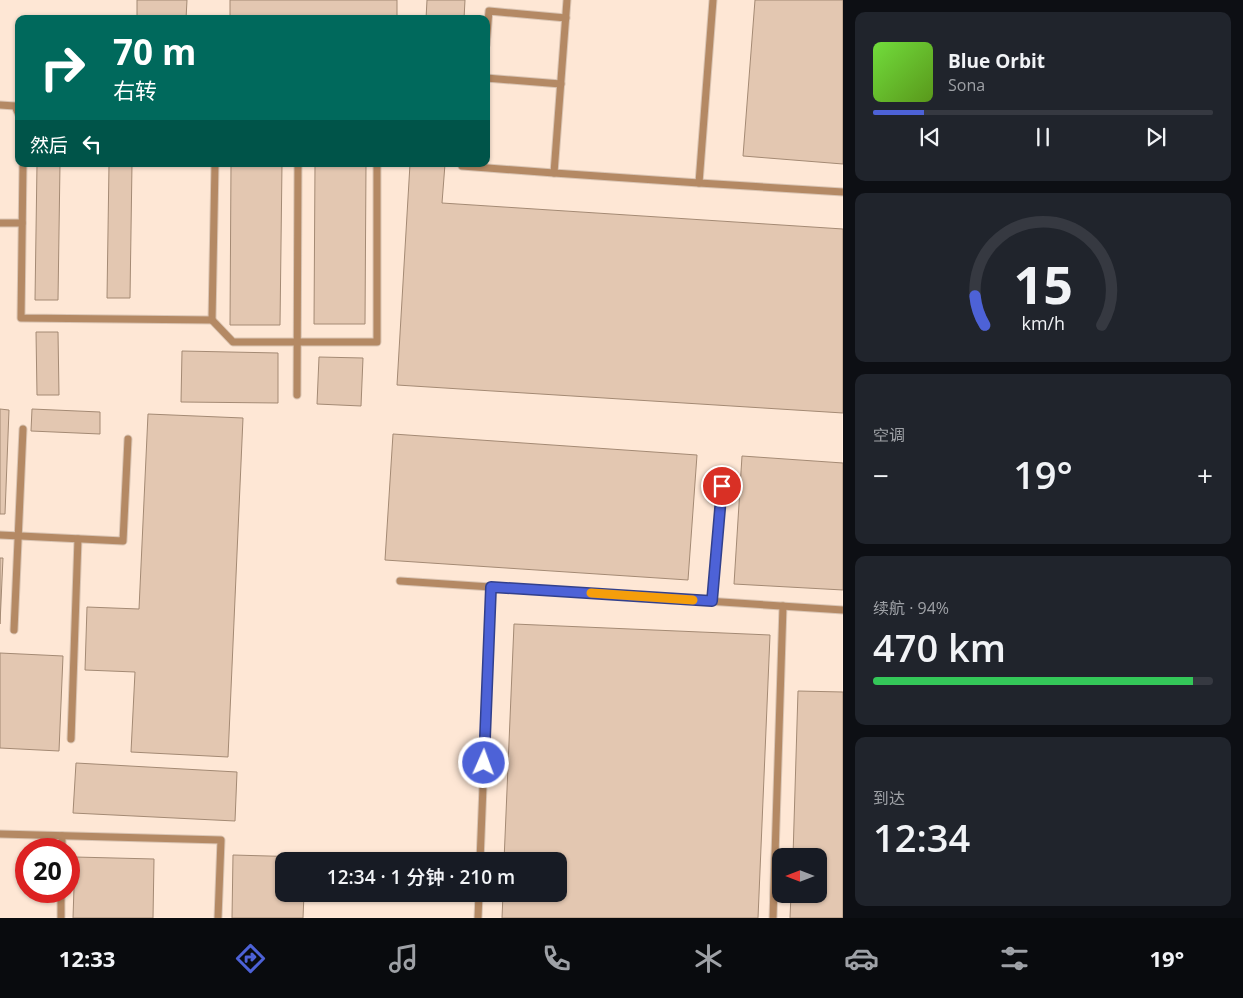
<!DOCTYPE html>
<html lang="zh">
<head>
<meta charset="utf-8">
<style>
  :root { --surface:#171b24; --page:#20242c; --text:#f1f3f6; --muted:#9ea1a6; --line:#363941; --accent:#4d62d7 }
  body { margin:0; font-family:"Open Sans","Noto Sans SC",sans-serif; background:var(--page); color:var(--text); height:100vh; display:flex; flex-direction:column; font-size:19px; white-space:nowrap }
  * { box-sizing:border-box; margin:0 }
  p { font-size:16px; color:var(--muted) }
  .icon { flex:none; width:28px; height:28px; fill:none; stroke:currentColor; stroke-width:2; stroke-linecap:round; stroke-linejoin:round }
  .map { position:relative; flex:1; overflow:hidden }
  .details { display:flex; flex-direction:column; gap:12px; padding:12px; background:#0d0f14; width:400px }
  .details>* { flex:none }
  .hud { position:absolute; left:15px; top:15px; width:475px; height:152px; border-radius:10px; box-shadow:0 1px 4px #0004; background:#00695c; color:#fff; overflow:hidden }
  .needle { width:32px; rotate:270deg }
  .tools { position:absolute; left:772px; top:848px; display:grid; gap:10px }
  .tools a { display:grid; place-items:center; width:55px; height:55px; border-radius:10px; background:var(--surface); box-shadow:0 1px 4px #0004; font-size:25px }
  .speed { position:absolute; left:15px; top:838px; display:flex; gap:10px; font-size:25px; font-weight:700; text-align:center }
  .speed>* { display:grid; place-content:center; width:65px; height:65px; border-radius:50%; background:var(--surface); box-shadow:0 1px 4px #0004; line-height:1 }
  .speed .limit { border:8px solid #d22; background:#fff; color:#111 }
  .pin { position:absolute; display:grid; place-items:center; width:42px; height:42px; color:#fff; margin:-21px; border:2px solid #fff; border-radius:50%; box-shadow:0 1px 5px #0007 }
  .me { position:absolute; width:55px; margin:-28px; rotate:2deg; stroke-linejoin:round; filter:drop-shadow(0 0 4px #0008) }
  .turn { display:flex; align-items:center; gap:18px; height:105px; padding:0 15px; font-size:22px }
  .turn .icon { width:65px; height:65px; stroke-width:2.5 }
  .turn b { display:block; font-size:35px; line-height:42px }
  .then { display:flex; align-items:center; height:48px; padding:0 15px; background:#0003; gap:10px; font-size:19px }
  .big { font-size:38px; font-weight:600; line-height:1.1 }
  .details .widget { flex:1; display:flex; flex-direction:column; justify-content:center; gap:8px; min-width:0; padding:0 18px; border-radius:10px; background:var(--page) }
  .details .dial { align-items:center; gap:0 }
  .dial svg { height:130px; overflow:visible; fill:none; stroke:var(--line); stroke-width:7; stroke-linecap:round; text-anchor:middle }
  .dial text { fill:var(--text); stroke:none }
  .song { display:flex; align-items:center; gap:15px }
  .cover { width:60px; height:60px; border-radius:8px; background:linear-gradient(135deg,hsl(100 70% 55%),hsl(90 70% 35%)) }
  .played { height:5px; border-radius:2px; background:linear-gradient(90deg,var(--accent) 15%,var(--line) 15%) }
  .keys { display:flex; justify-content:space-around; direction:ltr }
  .heat { display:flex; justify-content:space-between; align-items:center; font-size:28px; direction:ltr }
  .charge { height:8px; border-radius:4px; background:linear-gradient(90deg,#34c759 94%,var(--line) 0) }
  .trip { position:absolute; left:275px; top:852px; width:292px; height:50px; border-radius:10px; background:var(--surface); box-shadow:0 1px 4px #0004; font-weight:600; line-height:50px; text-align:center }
  .menu { display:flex; height:80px; justify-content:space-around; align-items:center; background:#090b0e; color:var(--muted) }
  .menu .icon { width:35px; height:35px }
  .menu .on { color:var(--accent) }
  .menu b { font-size:22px; color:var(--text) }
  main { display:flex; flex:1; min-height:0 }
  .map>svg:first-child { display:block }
  .building { fill:#e3c7b1; stroke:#a48a74 }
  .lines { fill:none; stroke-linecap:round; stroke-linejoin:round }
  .lane-casing { stroke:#dac5b4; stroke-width:9 }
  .lane { stroke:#b48964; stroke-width:7 }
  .route-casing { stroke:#32408c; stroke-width:12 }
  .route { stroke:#4d62d7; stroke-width:9 }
  .slow { stroke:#f59e0b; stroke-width:9 }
</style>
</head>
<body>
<main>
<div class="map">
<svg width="843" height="918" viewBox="0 0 843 918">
  <rect width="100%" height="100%" fill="#fee7d5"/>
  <g class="building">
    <path d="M 137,0 L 187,0 L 186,19 L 137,18 Z"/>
    <rect x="230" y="0" width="167" height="19"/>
    <path d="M 427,0 L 465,0 L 464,19 L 426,19 Z"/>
    <path d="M 755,0 L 843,0 L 843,164 L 743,156 Z"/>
    <path d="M 37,164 L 60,164 L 58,300 L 35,300 Z"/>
    <path d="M 109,164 L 132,164 L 130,298 L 107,298 Z"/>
    <path d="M 231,164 L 282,164 L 280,325 L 230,325 Z"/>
    <path d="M 315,164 L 366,164 L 365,324 L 314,324 Z"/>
    <path d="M 410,164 L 445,164 L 442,203 L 843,229 L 843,413 L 397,385 Z"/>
    <path d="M 36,332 L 58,332 L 59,395 L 37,395 Z"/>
    <path d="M 182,351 L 278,353 L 278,403 L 181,402 Z"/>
    <path d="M 319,357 L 363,358 L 361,406 L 317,404 Z"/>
    <path d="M 0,409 L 9,410 L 5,514 L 0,514 Z"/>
    <path d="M 32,409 L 100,412 L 100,434 L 31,431 Z"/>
    <path d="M 148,414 L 243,418 L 228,757 L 131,752 L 135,672 L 85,670 L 87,607 L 139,609 Z"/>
    <path d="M 393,434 L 697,455 L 688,580 L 385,560 Z"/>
    <path d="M 742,456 L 843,463 L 843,590 L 734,584 Z"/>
    <path d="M 0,558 L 3,558 L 0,624 Z"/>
    <path d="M 514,624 L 770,635 L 758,918 L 502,918 L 503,894 L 559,894 L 559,861 L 504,861 Z"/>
    <path d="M 0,653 L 63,656 L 59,751 L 0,748 Z"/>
    <path d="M 798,691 L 843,692 L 843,918 L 790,918 L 791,894 L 819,894 L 819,856 L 793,856 Z"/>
    <path d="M 76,763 L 237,772 L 235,821 L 73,813 Z"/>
    <path d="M 233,855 L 304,857 L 304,861 L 284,861 L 284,894 L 304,894 L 303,918 L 232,918 Z"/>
    <path d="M 75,857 L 154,859 L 153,918 L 73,918 Z"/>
  </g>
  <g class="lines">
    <g class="lane-casing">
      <g id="lane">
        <path d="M 567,0 L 554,173 L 699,183 L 713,0"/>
        <path d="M 486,45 L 489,11 L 566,18"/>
        <path d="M 486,78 L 561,84"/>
        <path d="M 0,105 L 15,106 L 19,115"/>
        <path d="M 23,164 L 21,318 L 212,320 L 215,164"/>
        <path d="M 462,166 L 554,173"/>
        <path d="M 699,183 L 843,192"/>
        <path d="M 0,223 L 22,223"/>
        <path d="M 212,320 L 233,342 L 377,342 L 377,164"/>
        <path d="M 297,395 L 298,164"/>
        <path d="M 0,535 L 123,541 L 128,439"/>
        <path d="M 400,581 L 843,610"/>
        <path d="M 712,601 L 721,486"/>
        <path d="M 14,630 L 23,429"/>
        <path d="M 71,739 L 78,539"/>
        <path d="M 0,834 L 221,840 L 218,918"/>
        <path d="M 62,849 L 62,836"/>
        <path d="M 480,861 L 491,587"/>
        <path d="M 61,918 L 61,891"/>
        <path d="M 478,918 L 479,894"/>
        <path d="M 773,918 L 783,606"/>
      </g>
    </g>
    <use href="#lane" class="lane"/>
  </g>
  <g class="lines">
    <g class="route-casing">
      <path id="route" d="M 484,763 L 491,587 L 712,601 L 722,486"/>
    </g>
    <use href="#route" class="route"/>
    <path class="slow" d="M 591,593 L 693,600"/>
  </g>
</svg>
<div class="tools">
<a><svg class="needle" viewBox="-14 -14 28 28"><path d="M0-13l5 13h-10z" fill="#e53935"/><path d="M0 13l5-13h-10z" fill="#9ea1a6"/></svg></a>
</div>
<div class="speed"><div class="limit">20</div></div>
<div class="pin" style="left:722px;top:486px;background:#d93025"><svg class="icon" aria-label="arrive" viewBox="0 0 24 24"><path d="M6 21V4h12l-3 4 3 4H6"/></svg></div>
<svg class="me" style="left:484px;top:763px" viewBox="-20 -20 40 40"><circle r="17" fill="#4d62d7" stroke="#fff" stroke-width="3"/><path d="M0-11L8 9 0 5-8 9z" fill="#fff"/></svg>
<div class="trip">12:34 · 1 分钟 · 210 m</div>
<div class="hud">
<div class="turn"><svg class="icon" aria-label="right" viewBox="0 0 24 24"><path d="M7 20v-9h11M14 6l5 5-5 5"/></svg><div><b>70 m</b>右转</div></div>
<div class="then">然后<svg class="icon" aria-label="left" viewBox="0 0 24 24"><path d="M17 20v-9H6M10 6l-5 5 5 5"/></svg></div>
</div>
</div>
<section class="details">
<div class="widget">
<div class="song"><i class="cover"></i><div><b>Blue Orbit</b><p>Sona</p></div></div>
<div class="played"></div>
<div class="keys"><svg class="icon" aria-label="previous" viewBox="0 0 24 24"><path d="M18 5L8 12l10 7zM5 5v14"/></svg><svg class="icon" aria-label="pause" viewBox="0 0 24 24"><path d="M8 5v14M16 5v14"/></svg><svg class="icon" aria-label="next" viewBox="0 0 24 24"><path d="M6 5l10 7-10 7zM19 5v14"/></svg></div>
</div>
<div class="widget dial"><svg viewBox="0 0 100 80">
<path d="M14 69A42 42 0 1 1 86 69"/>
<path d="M14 69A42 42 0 0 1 8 51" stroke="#4d62d7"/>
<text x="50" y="56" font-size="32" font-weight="700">15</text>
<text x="50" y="72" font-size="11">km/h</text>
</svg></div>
<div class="widget"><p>空调</p>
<div class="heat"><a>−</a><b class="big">19°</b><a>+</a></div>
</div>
<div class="widget"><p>续航 · 94%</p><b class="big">470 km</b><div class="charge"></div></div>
<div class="widget"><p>到达</p><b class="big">12:34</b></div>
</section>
</main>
<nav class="menu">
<b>12:33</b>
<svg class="icon on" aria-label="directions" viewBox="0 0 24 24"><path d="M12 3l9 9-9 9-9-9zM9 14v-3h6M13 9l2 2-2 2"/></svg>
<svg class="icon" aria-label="music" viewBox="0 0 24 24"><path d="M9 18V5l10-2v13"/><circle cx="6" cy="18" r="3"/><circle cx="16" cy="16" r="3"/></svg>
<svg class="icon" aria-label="phone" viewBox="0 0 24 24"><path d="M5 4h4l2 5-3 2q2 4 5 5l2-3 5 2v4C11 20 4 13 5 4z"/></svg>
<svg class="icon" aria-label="climate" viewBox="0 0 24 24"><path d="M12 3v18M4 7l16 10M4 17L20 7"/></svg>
<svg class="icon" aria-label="car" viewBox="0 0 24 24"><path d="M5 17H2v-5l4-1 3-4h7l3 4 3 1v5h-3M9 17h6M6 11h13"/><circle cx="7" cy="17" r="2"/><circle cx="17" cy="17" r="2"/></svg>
<svg class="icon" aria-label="filters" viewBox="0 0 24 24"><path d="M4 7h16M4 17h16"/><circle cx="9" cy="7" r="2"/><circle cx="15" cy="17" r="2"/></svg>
<b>19°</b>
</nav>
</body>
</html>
